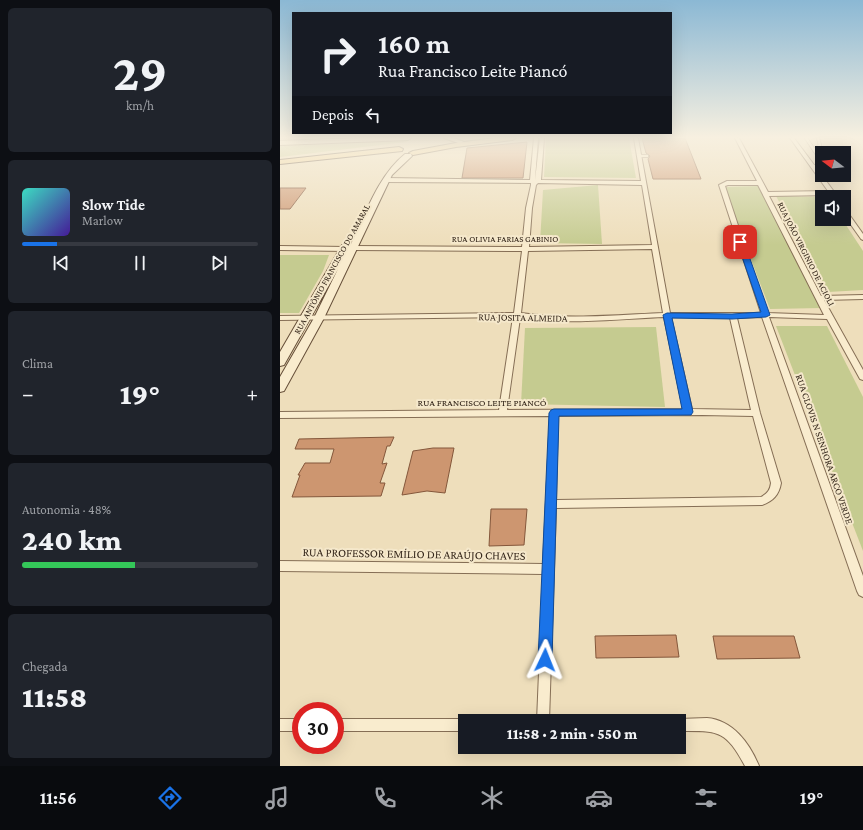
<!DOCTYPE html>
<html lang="pt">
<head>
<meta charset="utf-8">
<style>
  :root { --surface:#171b24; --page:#20242c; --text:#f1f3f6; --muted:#9ea1a6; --line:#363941; --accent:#1a73e8 }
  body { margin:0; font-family:"Crimson Pro",serif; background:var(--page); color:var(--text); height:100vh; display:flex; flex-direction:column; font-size:15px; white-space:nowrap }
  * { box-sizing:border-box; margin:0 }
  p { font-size:13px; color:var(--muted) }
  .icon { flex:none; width:22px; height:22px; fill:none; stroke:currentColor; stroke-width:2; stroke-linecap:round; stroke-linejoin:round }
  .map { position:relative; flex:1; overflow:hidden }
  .panel { display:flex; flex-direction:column; gap:8px; padding:8px; background:#0d0f14; width:280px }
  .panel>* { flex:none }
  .top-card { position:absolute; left:12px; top:12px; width:380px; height:122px; border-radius:0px; box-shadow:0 4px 16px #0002; background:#171b24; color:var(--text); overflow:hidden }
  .needle { width:26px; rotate:286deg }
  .fabs { position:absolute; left:535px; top:146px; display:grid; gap:8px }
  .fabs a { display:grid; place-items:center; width:36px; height:36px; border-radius:0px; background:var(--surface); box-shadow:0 4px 16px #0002; font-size:20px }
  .speed { position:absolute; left:12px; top:702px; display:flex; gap:8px; font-size:20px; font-weight:700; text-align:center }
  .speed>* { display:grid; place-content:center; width:52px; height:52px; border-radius:50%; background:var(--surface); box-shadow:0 4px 16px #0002; line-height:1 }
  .speed .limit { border:6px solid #d22; background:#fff; color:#111 }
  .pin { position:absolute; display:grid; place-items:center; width:34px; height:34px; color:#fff; margin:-17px; border-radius:8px; box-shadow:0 2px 6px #0006 }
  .me { position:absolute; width:44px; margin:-22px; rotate:2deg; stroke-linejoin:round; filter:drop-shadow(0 0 3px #0008) }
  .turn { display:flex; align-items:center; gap:14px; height:84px; padding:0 20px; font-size:18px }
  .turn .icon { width:52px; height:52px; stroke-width:2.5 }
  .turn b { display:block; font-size:28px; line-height:34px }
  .then { display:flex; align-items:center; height:38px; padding:0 20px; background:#0003; gap:8px; font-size:15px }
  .big { font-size:30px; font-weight:800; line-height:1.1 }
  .panel .widget { flex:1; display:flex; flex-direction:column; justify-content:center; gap:6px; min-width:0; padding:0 14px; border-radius:6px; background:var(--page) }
  .panel .dial { align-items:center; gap:0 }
  .dial b { font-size:52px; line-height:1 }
  .song { display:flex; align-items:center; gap:12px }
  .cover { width:48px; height:48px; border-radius:6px; background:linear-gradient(135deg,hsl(170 70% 55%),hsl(260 70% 35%)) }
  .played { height:4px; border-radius:2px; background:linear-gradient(90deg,var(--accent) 15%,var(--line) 15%) }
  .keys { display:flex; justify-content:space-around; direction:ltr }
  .heat { display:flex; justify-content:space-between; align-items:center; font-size:22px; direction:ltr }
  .charge { height:6px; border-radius:3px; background:linear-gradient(90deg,#34c759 48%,var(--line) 0) }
  .trip { position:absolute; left:178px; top:714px; width:228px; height:40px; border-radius:0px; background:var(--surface); box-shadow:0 4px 16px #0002; font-weight:800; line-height:40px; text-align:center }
  .dock { display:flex; height:64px; justify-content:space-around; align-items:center; background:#090b0e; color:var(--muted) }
  .dock .icon { width:28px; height:28px }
  .dock .selected { color:var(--accent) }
  .dock b { font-size:18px; color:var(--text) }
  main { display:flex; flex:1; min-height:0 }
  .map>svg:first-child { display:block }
  .green { fill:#c5cb90 }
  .building { fill:#cd9670; stroke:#84573b }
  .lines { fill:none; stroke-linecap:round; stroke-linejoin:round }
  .lane-casing { stroke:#856e55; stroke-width:4 }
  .street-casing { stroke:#856e55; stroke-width:2 }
  .secondary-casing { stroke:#664f39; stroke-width:2 }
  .primary-casing { stroke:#523c2a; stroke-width:2 }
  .lane { stroke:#f9ecce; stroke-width:2.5 }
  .street { fill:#f9ecce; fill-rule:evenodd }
  .secondary { fill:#f9ecce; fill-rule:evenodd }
  .primary { fill:#f3d391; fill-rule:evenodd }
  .route { fill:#1a73e8; stroke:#114b97 }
  .labels { text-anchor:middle; stroke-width:4; stroke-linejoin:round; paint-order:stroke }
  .far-street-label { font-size:9px; fill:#34261a; stroke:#f5e8cb }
  .street-label { font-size:10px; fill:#34261a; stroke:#f5e8cb }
  .near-street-label { font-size:12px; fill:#34261a; stroke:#f5e8cb }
</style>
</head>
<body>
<main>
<section class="panel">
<div class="widget dial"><b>29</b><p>km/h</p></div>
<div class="widget">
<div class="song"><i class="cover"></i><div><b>Slow Tide</b><p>Marlow</p></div></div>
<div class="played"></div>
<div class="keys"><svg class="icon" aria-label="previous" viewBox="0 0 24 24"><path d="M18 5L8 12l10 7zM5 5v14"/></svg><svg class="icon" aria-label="pause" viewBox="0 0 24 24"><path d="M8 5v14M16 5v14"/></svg><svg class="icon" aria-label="next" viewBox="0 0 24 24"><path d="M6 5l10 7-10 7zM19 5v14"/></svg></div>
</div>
<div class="widget"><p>Clima</p>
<div class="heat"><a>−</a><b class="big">19°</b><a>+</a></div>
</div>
<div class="widget"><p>Autonomia · 48%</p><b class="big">240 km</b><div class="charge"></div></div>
<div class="widget"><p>Chegada</p><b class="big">11:58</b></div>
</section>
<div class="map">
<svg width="583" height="766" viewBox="0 0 583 766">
  <rect width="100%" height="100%" fill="#eedebb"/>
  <g class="green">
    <path d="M 276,138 L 349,138 L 356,178 L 264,177 L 266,139 Z"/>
    <path d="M 128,140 L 126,142 L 0,157 L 0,144 Z"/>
    <path d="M 318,185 L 322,244 L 260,243 L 263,190 Z"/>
    <path d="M 479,186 L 542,308 L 490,309 L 443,187 Z"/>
    <path d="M 496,196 L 547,197 L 542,197 L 542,219 L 562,219 L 583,251 L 583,290 L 548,292 Z"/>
    <path d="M 0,255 L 49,255 L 43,271 L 19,313 L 0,313 Z"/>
    <path d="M 496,326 L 547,326 L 583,397 L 583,551 Z"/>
    <path d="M 376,327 L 385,407 L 241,404 L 245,328 Z"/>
  </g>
  <g class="building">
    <path d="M 362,138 L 405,138 L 421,179 L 373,179 L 368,159 L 370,156 L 366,153 Z"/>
    <path d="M 247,142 L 243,178 L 182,178 L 187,148 Z"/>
    <path d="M 0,188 L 26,188 L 10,209 L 0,209 Z"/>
    <path d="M 114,437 L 110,446 L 107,446 L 102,464 L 107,463 L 100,483 L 105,483 L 101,496 L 12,497 L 20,475 L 18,475 L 25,463 L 50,463 L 54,449 L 15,449 L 19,439 Z"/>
    <path d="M 153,448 L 174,448 L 165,493 L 147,491 L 122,495 L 133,451 Z"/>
    <path d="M 211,509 L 247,509 L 244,545 L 209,546 Z"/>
    <path d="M 396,635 L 399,657 L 316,658 L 315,636 Z"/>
    <path d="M 433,636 L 514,636 L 520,658 L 437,659 Z"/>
  </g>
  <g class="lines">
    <g class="lane-casing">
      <g id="lane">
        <path d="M 526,138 L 542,162"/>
        <path d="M 534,150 L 540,145 L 538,138"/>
        <path d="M 359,156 L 367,156"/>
        <path d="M 533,167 L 542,164"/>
      </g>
    </g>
    <g class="street-casing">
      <g id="street">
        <path d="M 254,138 L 258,138 L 255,180 L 260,138 L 264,138 L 261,180 L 361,181 L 354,138 L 358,138 L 390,313 L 481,313 L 439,185 L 447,181 L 477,181 L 455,138 L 459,138 L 488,192 L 548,191 L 510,138 L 514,138 L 558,197 L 552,197 L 551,195 L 489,196 L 541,296 L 583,295 L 583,299 L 544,300 L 583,370 L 583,380 L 580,379 L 547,319 L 489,317 L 583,576 L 583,597 L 579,595 L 577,591 L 482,317 L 457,318 L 480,413 L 501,483 C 499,495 493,501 482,505 L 276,508 L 269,721 L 257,721 L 263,574 L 0,571 L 0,561 L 263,564 L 270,416 L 0,418 L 0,412 L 219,410 L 233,317 L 0,320 L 0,316 L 234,313 L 242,251 L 74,250 L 71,248 L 74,246 L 242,247 L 246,208 L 251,185 L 251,183 L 106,182 L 103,180 L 106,178 L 250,180 ZM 258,183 L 362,185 L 372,245 L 249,247 L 252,208 L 256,185 ZM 448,185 L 478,185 L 544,315 L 487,313 L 445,186 ZM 372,249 L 383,313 C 337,315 287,320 241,313 L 248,251 ZM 384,317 L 403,409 L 227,410 L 240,318 C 287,325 337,319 384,317 ZM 391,317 L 450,318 L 471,410 L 412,409 ZM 422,415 L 473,416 L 491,483 C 490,490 488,493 481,497 L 276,500 L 278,416 Z"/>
        <path d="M 564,209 L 566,210 L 583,234 L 583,240 L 581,239 L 564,215 Z"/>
        <path d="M 0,246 L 65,247 L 68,249 L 65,251 L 0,250 Z"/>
        <path d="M 427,718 C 453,720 470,744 479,766 L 465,766 C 445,729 438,731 399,731 L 399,721 L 394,721 L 399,719 Z"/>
        <rect x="0" y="719" width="21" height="12"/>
        <path d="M 55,719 L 185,719 L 190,721 L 185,721 L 185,731 L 55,731 Z"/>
      </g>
    </g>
    <g class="secondary-casing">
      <g id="secondary">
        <path d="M 79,138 L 131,138 L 128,140 L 0,145 L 0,141 Z"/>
        <path d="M 164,138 L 174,138 L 184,142 L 181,144 Z"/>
        <path d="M 125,154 L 131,154 L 132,156 L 112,175 L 44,318 L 4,391 L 0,392 L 0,377 L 34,318 L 58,269 L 4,365 L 0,366 L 0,352 L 62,245 L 67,242 L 71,244 C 86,213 98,176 125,154 Z"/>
      </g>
    </g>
    <g class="primary-casing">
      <g id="primary">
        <path d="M 215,138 L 236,138 L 232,140 L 176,147 L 133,155 L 129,153 L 133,151 L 176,143 Z"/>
        <path d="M 119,147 L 123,149 L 122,151 L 0,164 L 0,160 Z"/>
      </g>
    </g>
    <use href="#lane" class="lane"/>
    <use href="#street" class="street"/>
    <use href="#secondary" class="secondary"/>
    <use href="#primary" class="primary"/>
  </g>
  <linearGradient id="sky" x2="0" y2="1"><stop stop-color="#8bb8d4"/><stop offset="0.56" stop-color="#f7f0e0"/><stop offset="1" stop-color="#f7f0e0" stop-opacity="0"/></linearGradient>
  <rect width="583" height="245" fill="url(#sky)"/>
  <path class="route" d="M 460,240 L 464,242 L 490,315 L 486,317 L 452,319 L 392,318 L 413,412 L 411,415 L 279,416 L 272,660 L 270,665 L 265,667 L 260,665 L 258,660 L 269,413 L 271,410 L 274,409 L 402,409 L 383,315 L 387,313 L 452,314 L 481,312 L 457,242 Z"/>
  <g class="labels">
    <g class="far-street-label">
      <text x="225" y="242">RUA OLIVIA FARIAS GABINIO</text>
      <text transform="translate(526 254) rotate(63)" y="3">RUA JOÃO VIRGINIO DE ACIOLI</text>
      <text transform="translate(52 269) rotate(-61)" y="3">RUA ANTÔNIO FRANCISCO DO AMARAL</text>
    </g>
    <g class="street-label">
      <text transform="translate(243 317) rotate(1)" y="4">RUA JOSITA ALMEIDA</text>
      <text x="202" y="406">RUA FRANCISCO LEITE PIANCÓ</text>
      <text transform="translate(545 449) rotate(71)" y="4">RUA CLOVIS N SENHORA ARCO VERDE</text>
    </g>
    <g class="near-street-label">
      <text transform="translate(134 554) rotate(1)" y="4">RUA PROFESSOR EMÍLIO DE ARAÚJO CHAVES</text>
    </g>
  </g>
</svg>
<div class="fabs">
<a><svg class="needle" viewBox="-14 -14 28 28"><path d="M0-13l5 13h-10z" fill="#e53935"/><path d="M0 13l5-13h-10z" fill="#9ea1a6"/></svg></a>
<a><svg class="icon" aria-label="sound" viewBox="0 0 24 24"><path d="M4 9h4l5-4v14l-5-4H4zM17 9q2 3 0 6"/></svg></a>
</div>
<div class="speed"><div class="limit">30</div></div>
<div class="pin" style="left:460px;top:242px;background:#d93025"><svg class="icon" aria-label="arrive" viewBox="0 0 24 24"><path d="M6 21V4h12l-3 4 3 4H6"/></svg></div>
<svg class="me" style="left:265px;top:660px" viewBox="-20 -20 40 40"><path d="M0-17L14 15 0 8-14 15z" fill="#1a73e8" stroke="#fff" stroke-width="4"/></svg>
<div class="trip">11:58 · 2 min · 550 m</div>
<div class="top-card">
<div class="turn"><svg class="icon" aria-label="right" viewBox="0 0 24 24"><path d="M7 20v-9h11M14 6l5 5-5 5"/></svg><div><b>160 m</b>Rua Francisco Leite Piancó</div></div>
<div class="then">Depois<svg class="icon" aria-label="left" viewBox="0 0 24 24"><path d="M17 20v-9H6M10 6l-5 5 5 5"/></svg></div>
</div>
</div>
</main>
<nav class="dock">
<b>11:56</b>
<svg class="icon selected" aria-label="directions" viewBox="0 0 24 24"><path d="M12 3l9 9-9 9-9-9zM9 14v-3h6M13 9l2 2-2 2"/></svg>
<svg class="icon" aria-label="music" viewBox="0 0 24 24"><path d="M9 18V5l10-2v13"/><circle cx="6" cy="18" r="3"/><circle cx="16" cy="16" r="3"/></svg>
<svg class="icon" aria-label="phone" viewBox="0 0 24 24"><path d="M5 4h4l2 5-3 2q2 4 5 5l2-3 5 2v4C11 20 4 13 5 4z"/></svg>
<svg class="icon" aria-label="climate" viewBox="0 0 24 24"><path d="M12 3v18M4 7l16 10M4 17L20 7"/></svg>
<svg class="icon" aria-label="car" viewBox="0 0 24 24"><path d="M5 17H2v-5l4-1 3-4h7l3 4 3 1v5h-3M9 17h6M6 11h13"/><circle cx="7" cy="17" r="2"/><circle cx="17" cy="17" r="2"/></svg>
<svg class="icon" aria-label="filters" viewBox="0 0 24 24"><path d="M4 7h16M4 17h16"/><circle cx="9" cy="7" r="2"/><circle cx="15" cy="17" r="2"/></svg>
<b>19°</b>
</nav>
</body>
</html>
